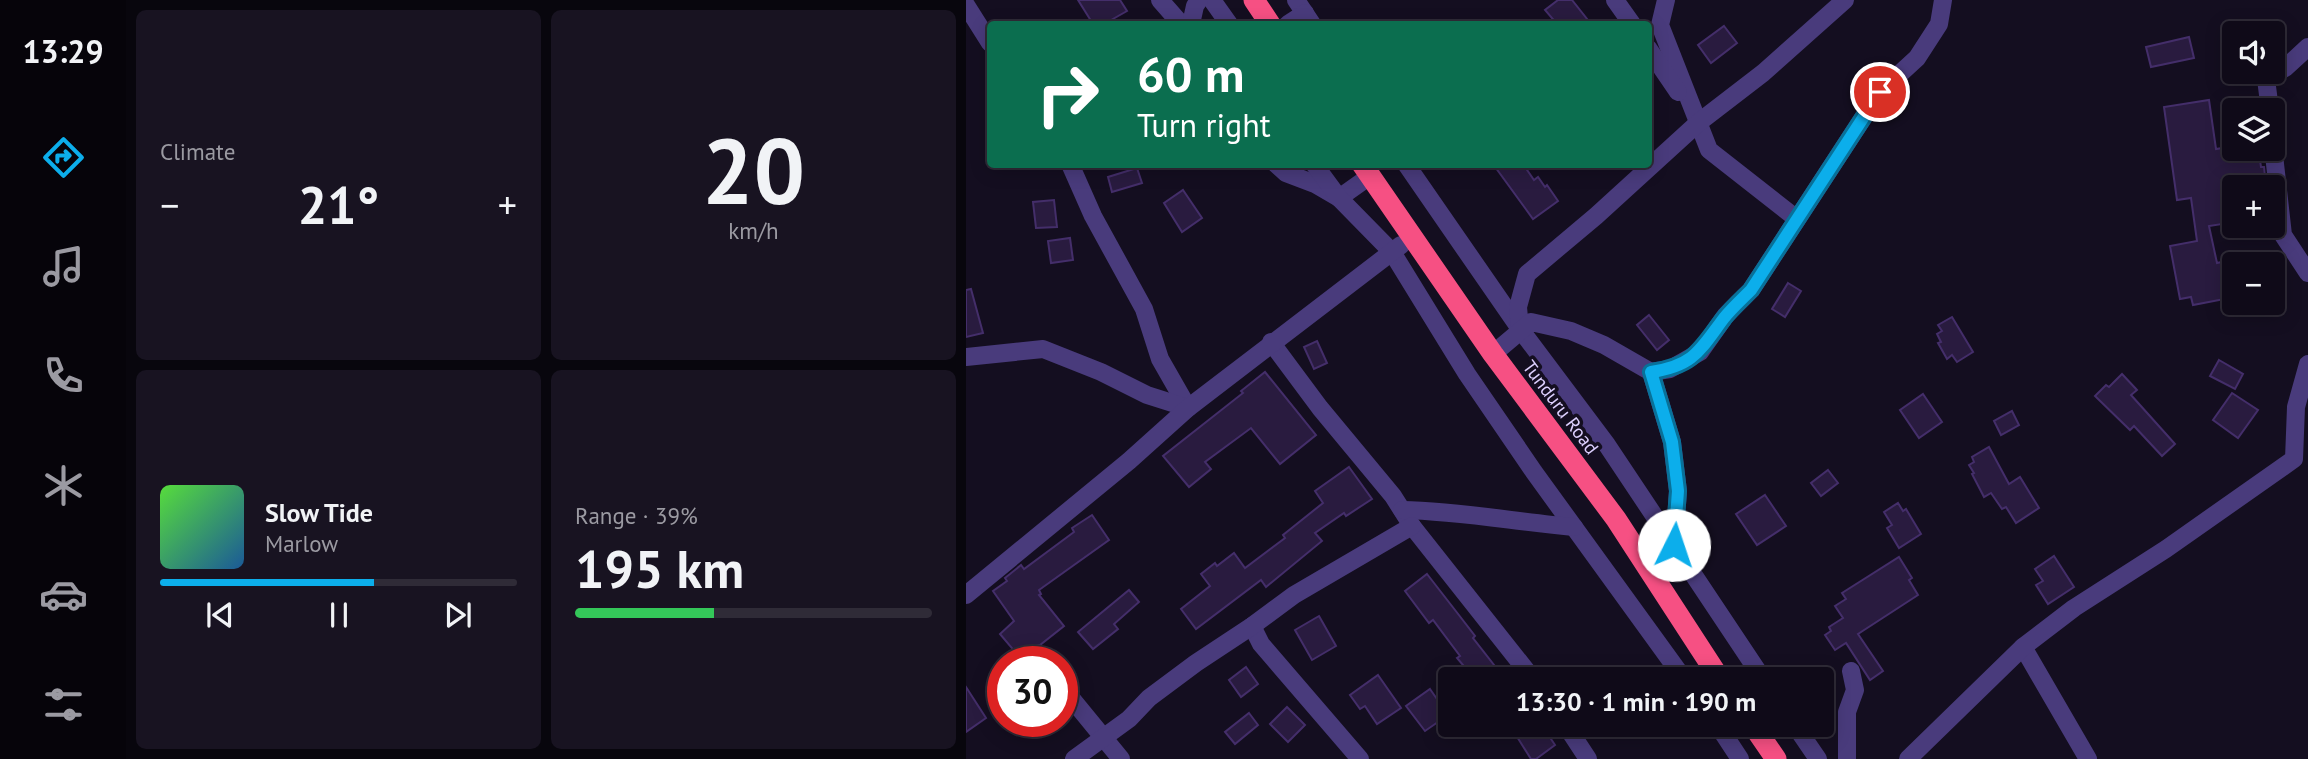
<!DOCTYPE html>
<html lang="en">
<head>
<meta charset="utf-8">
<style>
  :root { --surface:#0f0a18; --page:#181321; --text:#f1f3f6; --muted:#9b9aa2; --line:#2f2b37; --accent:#0caeeb }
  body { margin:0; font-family:"PT Sans",sans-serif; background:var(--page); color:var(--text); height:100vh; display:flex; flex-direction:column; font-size:26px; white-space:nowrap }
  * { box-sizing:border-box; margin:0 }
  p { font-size:23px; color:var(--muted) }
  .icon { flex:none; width:38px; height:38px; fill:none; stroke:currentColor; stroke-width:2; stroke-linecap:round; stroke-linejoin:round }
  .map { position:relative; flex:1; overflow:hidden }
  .sheet { display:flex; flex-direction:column; gap:10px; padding:10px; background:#08060d; width:840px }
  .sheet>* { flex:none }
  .hud { position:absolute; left:21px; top:21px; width:665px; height:147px; border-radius:7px; box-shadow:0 4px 18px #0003,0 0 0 2px var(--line); background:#0b6e4f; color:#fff; overflow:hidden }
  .fabs { position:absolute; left:1256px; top:21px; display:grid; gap:14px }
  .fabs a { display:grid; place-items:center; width:63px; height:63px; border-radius:7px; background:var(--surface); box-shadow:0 4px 18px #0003,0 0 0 2px var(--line); font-size:35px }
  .speed { position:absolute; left:21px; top:646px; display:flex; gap:14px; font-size:35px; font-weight:700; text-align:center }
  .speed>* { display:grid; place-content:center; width:91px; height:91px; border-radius:50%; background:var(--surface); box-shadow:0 4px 18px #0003,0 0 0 2px var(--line); line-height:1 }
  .speed .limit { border:10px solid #d22; background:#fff; color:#111 }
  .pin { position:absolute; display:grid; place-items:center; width:60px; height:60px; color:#fff; margin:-30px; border:4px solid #fff; border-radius:50%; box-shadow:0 2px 7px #0007 }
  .me { position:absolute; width:77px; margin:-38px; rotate:4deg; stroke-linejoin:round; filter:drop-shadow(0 0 5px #0008) }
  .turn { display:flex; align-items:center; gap:24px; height:147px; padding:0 35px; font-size:32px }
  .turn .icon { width:91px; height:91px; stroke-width:2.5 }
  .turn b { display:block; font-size:49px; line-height:60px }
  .big { font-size:52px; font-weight:700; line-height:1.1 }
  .sheet .card { flex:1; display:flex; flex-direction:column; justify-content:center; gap:10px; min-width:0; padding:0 24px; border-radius:10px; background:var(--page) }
  .sheet .dial { align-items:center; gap:0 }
  .dial b { font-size:91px; line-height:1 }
  .song { display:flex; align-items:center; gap:21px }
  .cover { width:84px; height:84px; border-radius:10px; background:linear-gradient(135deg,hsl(110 70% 55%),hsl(210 70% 35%)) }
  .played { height:7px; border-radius:4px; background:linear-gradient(90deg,var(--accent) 60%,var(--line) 60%) }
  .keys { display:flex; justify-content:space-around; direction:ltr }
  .heat { display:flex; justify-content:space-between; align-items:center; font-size:38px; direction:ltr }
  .charge { height:10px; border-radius:5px; background:linear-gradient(90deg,#34c759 39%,var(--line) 0) }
  .sheet .tiles { flex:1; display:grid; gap:10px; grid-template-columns:repeat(2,1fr) }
  .trip { position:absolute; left:472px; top:667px; width:396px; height:70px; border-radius:7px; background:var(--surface); box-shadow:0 4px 18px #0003,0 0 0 2px var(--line); font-weight:700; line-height:70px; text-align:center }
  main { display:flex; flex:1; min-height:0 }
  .menu { display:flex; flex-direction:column; width:126px; justify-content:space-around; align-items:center; background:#06040a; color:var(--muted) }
  .menu .icon { width:49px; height:49px }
  .menu .selected { color:var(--accent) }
  .menu b { font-size:32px; color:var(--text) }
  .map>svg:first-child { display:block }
  .building { fill:#291b3f; stroke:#442e6a; stroke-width:2 }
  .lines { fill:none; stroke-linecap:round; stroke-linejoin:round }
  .minor { stroke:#493b7c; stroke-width:18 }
  .highway { stroke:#f65083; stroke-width:21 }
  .route-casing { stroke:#087199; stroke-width:18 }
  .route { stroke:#0caeeb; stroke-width:12 }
  .labels { text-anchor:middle; stroke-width:7; stroke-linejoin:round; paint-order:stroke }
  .street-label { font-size:19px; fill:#dccffd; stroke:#140e20 }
</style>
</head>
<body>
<main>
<nav class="menu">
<b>13:29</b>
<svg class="icon selected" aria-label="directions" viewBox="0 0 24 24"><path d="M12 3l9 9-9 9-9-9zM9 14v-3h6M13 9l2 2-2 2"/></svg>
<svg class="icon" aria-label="music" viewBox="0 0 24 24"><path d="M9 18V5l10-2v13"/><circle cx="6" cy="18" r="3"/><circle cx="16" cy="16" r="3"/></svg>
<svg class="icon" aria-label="phone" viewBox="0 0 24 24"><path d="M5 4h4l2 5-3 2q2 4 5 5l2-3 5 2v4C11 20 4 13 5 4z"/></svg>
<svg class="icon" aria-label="climate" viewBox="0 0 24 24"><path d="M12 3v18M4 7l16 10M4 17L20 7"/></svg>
<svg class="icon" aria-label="car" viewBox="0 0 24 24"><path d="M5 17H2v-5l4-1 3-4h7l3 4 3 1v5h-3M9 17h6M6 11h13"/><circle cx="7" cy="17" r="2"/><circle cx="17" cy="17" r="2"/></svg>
<svg class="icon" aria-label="filters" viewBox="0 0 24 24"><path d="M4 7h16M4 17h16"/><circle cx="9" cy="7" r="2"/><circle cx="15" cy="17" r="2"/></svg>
</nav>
<section class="sheet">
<div class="tiles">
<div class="card"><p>Climate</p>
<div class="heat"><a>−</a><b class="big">21°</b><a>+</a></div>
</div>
<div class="card dial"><b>20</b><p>km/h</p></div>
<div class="card">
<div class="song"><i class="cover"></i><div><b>Slow Tide</b><p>Marlow</p></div></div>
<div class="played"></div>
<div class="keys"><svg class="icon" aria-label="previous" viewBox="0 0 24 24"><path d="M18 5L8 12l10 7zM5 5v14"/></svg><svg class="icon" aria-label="pause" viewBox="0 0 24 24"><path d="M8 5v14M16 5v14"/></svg><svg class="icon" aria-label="next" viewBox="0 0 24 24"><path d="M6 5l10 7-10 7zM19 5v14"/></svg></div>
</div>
<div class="card"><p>Range · 39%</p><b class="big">195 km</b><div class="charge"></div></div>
</div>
</section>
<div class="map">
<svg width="1342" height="759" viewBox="0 0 1342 759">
  <rect width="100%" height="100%" fill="#140e20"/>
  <g class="building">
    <path d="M 112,0 L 154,0 L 161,11 L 138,24 L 127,24 Z"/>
    <path d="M 592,0 L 606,0 L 625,24 L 591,24 L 579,10 Z"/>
    <path d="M 758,26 L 771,43 L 745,63 L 732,45 Z"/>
    <path d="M 1223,37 L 1228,58 L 1185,67 L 1180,47 Z"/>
    <path d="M 1243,100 L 1250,149 L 1269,146 L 1269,149 L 1289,149 L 1291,161 L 1294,160 L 1295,167 L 1298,167 L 1300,187 L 1269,187 L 1269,222 L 1243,226 L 1251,263 L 1269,259 L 1269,297 L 1227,305 L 1225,297 L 1214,299 L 1204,246 L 1231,241 L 1225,198 L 1211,200 L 1198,107 Z"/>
    <path d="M 527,164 L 557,164 L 568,180 L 572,177 L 579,187 L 581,185 L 592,201 L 567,219 Z"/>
    <path d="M 171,168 L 176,183 L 146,192 L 142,177 Z"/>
    <path d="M 217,190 L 236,218 L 216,232 L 198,203 Z"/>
    <path d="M 88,200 L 91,227 L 70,228 L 67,202 Z"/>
    <path d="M 104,238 L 107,260 L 85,263 L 82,241 Z"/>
    <path d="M 822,283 L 835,291 L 819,317 L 806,309 Z"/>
    <path d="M 5,289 L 17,333 L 0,337 L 0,290 Z"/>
    <path d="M 683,315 L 703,340 L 691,350 L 671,325 Z"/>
    <path d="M 986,317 L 1007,352 L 991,362 L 986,355 L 981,359 L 972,343 L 975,342 L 971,334 L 976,331 L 972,325 Z"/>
    <path d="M 351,341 L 361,363 L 348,369 L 338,347 Z"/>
    <path d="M 1253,360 L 1277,374 L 1269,389 L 1244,376 Z"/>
    <path d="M 299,372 L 350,435 L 314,464 L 285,428 L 239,462 L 245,469 L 223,487 L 197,456 L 277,393 L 275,391 Z"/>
    <path d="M 1156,374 L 1171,390 L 1165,395 L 1209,444 L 1196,456 L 1168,426 L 1164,430 L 1129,396 L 1140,385 L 1143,387 Z"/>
    <path d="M 1266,393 L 1292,410 L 1272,438 L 1247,420 Z"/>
    <path d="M 957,394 L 976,422 L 953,438 L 934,410 Z"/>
    <path d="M 1046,411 L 1053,425 L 1035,435 L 1028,421 Z"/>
    <path d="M 1023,447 L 1043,484 L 1054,477 L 1073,508 L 1050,523 L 1040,507 L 1036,509 L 1025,493 L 1018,497 L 1006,474 L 1008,473 L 1003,465 L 1008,462 L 1006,457 Z"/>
    <path d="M 383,467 L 406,499 L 380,516 L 378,513 L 349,533 L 356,541 L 300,587 L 295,580 L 230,629 L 215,609 L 244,586 L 235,574 L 249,563 L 251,566 L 268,553 L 279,568 L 319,538 L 317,535 L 357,503 L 349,491 Z"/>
    <path d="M 862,470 L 872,483 L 855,496 L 845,483 Z"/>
    <path d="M 799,495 L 820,526 L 791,545 L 770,514 Z"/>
    <path d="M 932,503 L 937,511 L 940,509 L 955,534 L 933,548 L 921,528 L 926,525 L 918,512 Z"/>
    <path d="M 126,515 L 143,540 L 73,590 L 75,594 L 73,595 L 98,626 L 74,645 L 64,647 L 56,660 L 34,634 L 48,621 L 27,591 L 41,581 L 39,578 L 44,574 L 55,565 L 58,569 L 108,532 L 106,528 Z"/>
    <path d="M 1088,556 L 1108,587 L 1082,604 L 1070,585 L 1077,581 L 1069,569 Z"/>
    <path d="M 933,557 L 946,578 L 943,580 L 952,595 L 892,634 L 917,671 L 904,680 L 880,643 L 869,650 L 859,635 L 865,631 L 863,627 L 877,618 L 869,606 L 880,599 L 876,593 Z"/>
    <path d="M 461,574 L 489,610 L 509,636 L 507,638 L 539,679 L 502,679 L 494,668 L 497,665 L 491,658 L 494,656 L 467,620 L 463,623 L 439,591 Z"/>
    <path d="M 163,590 L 173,602 L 148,624 L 152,629 L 127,649 L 112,632 Z"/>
    <path d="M 353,616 L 370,646 L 346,660 L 329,630 Z"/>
    <path d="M 280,667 L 292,684 L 275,697 L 263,680 Z"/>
    <path d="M 412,675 L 435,708 L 411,724 L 399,706 L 394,709 L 384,695 Z"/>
    <path d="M 0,687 L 20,718 L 0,732 Z"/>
    <path d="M 464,689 L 482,715 L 459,731 L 440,706 Z"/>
    <path d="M 321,707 L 339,725 L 322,742 L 304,724 Z"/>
    <path d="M 283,713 L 292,725 L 269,744 L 259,732 Z"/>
    <path d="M 543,724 L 575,724 L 589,745 L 570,759 L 565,759 Z"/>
  </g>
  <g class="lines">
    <g class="minor">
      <path d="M 194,0 L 215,24"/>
      <path d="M 246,0 L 263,24"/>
      <path d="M 330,0 L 346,24"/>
      <path d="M 649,0 L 666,24"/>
      <path d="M 700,0 L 694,25 L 743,150 L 831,219"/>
      <path d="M 0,5 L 24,43"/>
      <path d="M 225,24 L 229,6 L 233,0"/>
      <path d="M 322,24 L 339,13"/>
      <path d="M 682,48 L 712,92"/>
      <path d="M 1304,110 L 1300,79 L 1319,68 L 1342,47"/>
      <path d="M 1307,146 L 1317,235 L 1342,273"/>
      <path d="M 104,164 L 127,216 L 178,309 L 194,359 L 222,408"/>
      <path d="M 310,164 L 320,173 L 349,184 L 373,198 L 404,176"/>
      <path d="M 348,164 L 373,198 L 426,252 L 501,374 L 568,472 L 718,679"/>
      <path d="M 440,164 L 554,329 L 641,445 L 797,679"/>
      <path d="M 554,329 L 552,307 L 561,274 L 630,216 L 732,123 L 797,73 L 879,0"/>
      <path d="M 305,342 L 354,408 L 427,496 L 446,526 L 567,679"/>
      <path d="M 527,354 L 565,322 L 605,331 L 638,345 L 685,372 L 704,369 L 734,352 L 760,315 L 785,290 L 914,92 L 951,58 L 973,24 L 977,0"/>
      <path d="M 0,357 L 77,349 L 135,372 L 181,395 L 222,408"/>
      <path d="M 685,372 L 706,442 L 712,491 L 708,545"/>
      <path d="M 436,510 C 494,511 550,522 608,527"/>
      <path d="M 0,595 L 163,461 L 222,408 L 435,245"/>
      <path d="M 286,626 L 295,644 L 394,759"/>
      <path d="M 1057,647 L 1122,759"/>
      <path d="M 71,656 L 76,662"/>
      <path d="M 96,687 L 155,759"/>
      <path d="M 599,724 L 622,759"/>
      <path d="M 751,724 L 774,759"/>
      <path d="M 828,724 L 852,759"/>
      <path d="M 108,759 L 163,719 L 183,698 L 230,663 L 286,626 L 328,595 L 446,526"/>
      <path d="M 881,759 L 881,712 L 889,690 L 885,671"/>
      <path d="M 942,759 L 1057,647 L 1108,608 L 1200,549 L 1328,459 L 1330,407 L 1342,364"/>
    </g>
    <g class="highway">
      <path d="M 288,0 L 304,24"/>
      <path d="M 396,164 L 527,354 L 650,519 L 754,679"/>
      <path d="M 786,724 L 810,759"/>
    </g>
  </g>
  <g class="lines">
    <g class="route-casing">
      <path id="route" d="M 708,545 L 712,491 L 706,442 L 685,372 C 728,366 734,350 758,318 C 766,308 776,299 785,290 L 914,92"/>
    </g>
    <use href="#route" class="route"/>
  </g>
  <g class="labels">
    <g class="street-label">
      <text transform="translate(595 407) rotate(53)" y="7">Tunduru Road</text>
    </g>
  </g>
</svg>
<div class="fabs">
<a><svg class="icon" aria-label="sound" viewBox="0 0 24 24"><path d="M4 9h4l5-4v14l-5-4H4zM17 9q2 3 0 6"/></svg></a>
<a><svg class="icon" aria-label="layers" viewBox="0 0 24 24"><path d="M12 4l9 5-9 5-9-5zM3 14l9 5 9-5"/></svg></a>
<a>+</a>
<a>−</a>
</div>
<div class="speed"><div class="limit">30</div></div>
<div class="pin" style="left:914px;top:92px;background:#d93025"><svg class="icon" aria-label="arrive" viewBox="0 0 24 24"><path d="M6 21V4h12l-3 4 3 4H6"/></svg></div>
<svg class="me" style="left:708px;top:545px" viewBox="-20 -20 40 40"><circle r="19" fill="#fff"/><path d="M0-13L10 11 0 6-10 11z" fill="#0caeeb"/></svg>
<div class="trip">13:30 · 1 min · 190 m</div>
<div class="hud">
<div class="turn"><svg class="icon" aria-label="right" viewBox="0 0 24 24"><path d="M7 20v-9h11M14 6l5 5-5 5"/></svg><div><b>60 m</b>Turn right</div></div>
</div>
</div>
</main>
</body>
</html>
